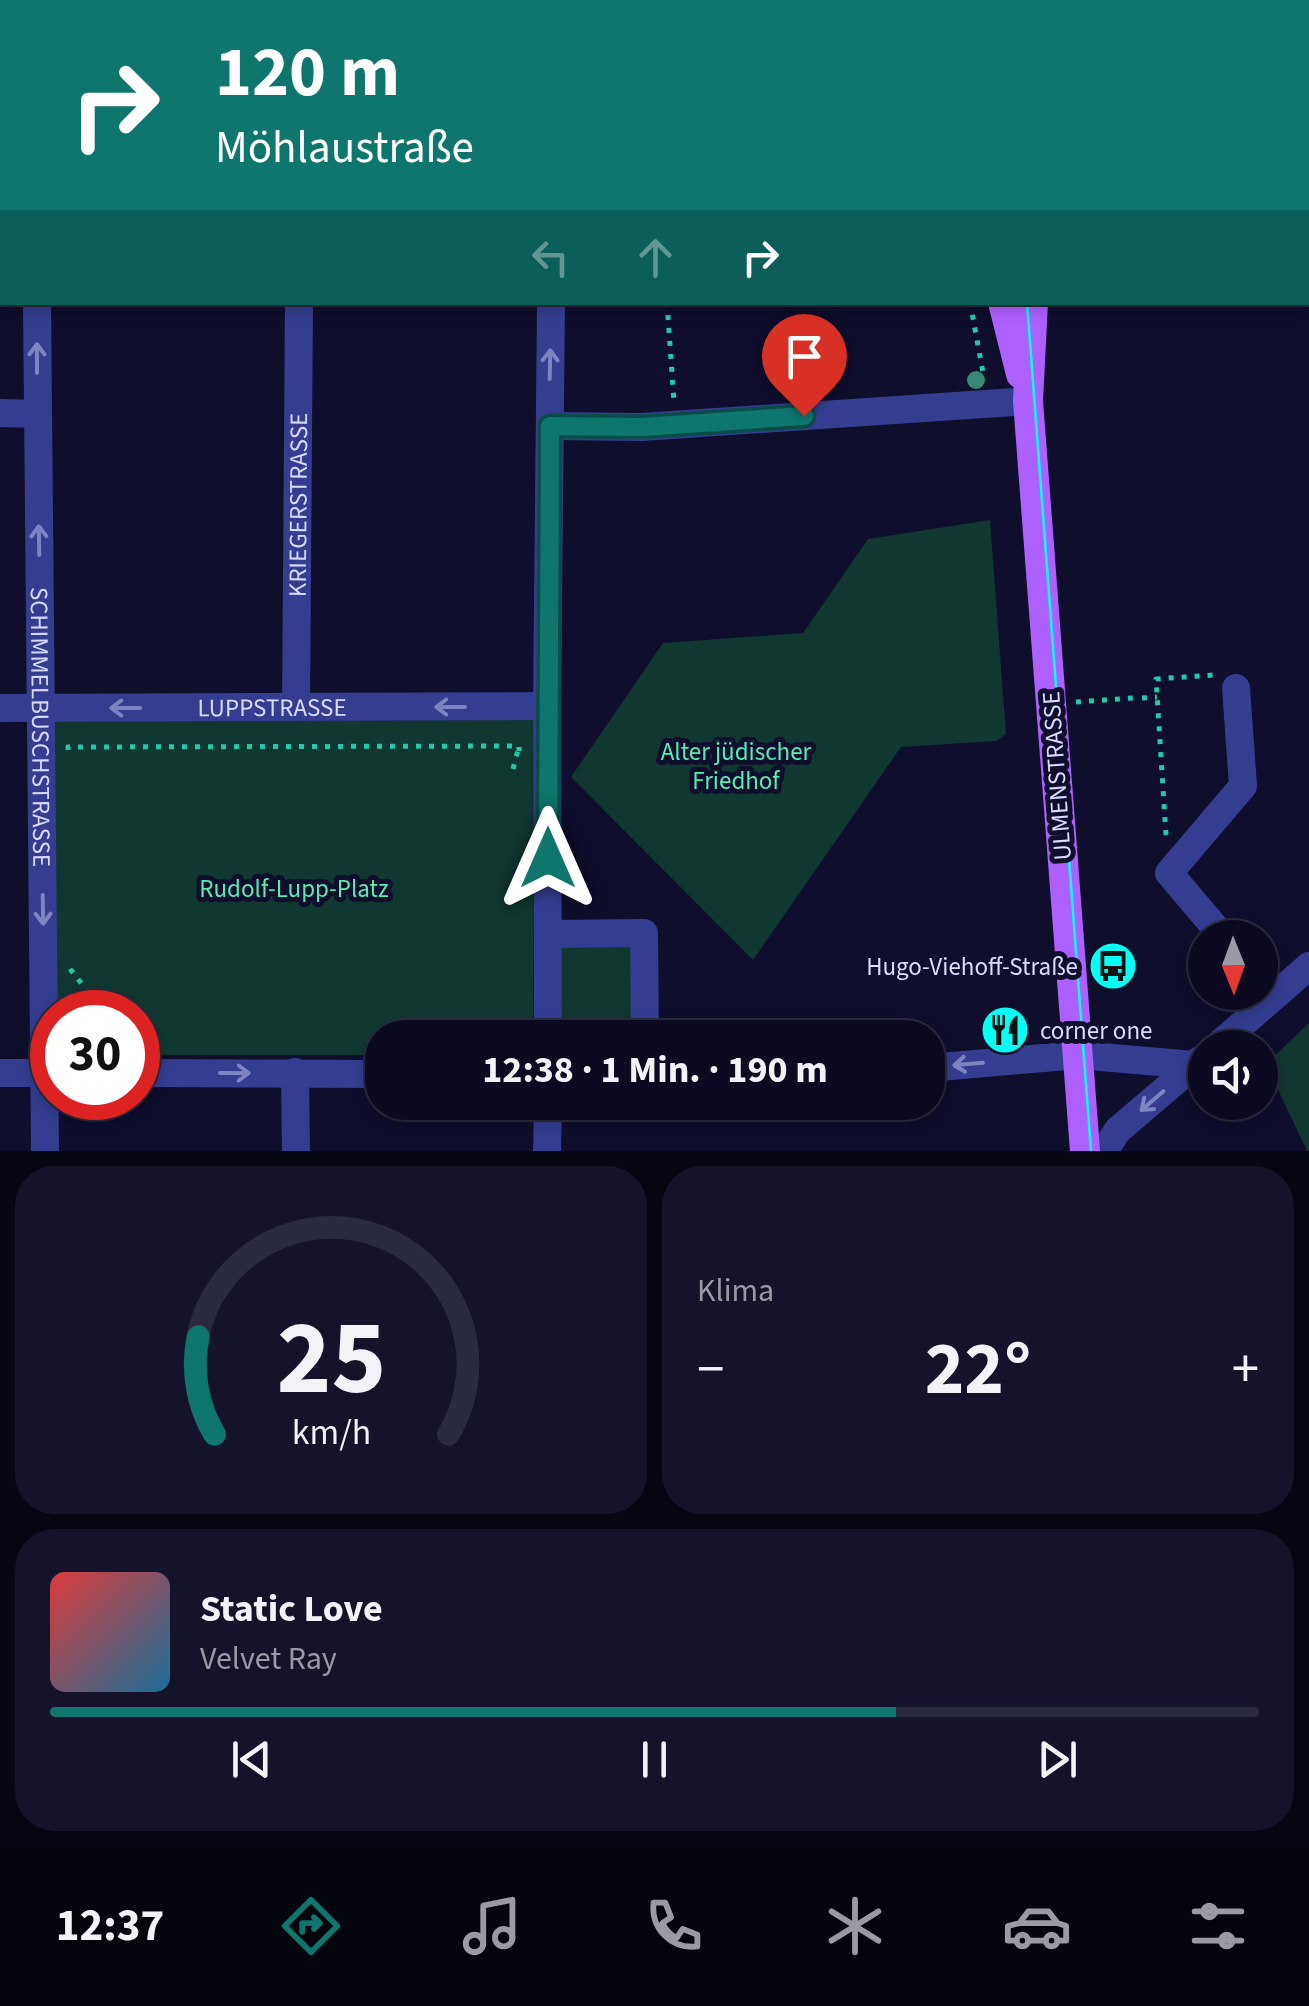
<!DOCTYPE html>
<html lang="de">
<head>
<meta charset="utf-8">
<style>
  :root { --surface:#0b0a21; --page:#14132a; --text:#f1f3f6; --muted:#9a9aa5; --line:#2b2b3f; --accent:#0f766e }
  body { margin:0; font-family:"Source Sans 3",sans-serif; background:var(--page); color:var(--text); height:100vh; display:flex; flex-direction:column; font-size:38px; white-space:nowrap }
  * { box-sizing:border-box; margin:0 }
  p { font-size:32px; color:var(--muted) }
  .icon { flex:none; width:55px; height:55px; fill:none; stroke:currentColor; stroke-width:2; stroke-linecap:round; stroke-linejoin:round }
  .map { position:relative; height:1151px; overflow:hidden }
  .panel { display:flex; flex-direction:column; gap:15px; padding:15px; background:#060612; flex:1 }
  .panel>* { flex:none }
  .hud { position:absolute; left:0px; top:0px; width:1310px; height:305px; box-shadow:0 5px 15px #0003,0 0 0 2px var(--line); background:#0f766e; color:#fff; overflow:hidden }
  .needle { width:65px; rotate:179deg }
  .buttons { position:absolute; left:1188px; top:920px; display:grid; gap:20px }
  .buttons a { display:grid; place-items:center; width:90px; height:90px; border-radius:50%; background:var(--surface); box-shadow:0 5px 15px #0003,0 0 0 2px var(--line); font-size:50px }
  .speed { position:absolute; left:30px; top:990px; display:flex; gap:20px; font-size:50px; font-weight:700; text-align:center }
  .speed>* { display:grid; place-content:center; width:130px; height:130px; border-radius:50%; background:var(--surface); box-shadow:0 5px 15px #0003,0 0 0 2px var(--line); line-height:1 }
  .speed .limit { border:15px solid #d22; background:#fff; color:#111 }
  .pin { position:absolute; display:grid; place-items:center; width:85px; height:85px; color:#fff; margin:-102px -42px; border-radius:50% 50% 50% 0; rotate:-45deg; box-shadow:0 0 10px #0007 }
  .pin .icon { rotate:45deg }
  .me { position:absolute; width:110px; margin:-55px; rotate:0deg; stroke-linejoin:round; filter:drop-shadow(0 0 8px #0008) }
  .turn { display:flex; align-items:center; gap:35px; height:210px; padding:0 50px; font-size:45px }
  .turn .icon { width:130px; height:130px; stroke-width:2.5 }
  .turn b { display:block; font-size:70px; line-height:85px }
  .lanes { display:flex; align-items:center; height:95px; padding:0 50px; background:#0003; justify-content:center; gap:50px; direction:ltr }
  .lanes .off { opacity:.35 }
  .big { font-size:75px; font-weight:700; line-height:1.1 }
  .panel .widget { flex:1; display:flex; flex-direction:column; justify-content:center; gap:15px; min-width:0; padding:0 35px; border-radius:40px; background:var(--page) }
  .panel .dial { align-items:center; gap:0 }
  .dial svg { height:260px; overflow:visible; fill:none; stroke:var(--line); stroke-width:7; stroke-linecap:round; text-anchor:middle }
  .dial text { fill:var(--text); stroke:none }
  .song { display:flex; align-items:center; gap:30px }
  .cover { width:120px; height:120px; border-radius:15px; background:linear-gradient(135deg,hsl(0 70% 55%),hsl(200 70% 35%)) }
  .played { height:10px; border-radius:5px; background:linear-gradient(90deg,var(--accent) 70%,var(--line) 70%) }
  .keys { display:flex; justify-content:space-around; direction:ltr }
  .heat { display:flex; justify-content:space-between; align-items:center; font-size:55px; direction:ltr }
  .panel .tiles { flex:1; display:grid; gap:15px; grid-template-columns:1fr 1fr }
  .widget:last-child { grid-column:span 2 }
  .trip { position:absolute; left:365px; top:1020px; width:580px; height:100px; border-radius:40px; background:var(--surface); box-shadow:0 5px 15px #0003,0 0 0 2px var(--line); font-weight:700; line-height:100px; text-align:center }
  .dock { display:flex; height:160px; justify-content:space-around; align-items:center; background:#04040d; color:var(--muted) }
  .dock .icon { width:70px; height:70px }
  .dock .current { color:var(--accent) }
  .dock b { font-size:45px; color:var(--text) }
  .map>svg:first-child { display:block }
  .green { fill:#103730 }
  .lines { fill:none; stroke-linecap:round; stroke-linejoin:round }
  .path { stroke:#22caa9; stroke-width:5; stroke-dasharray:5 8; stroke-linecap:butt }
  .minor { stroke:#343d90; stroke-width:28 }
  .major { stroke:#ae60ff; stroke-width:30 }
  .tram { stroke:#05fff5; stroke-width:2.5 }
  .tree { fill:#378976 }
  .oneway { stroke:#7e84c2 }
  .route-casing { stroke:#0a4d48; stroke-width:25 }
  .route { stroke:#0f766e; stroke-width:18 }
  .labels { text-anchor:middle; stroke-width:10; stroke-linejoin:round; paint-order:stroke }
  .street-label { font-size:25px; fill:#d9daff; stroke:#0f0e2c }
  .park-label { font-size:25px; fill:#57edb3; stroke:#0f0e2c }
  .poi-label { font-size:25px; fill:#d9daff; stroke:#0f0e2c; text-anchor:end }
</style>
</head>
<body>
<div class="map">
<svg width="1309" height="1151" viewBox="0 0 1309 1151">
  <rect width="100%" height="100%" fill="#0f0e2c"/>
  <g class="green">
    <path d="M 990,520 L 1006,734 L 997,741 L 901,747 L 753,960 L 571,777 L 663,643 L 803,633 L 868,539 Z"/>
    <path d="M 533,720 L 533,1037 L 382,1038 L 382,1055 L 138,1055 L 138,1012 L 56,1012 L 55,721 Z"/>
    <path d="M 561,945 L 636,945 L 636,1037 L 562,1037 Z"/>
    <path d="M 1309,1023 L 1309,1151 L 1307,1151 L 1266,1064 Z"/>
  </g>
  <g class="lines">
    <g class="path">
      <path d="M 1099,0 L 1099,2"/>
      <path d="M 1104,2 C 1142,0 1179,4 1216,0"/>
      <path d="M 0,75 L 2,76"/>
      <path d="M 667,302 L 674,402"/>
      <path d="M 970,302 L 984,378"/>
      <path d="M 1142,698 L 1157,697"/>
      <path d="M 1076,702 L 1133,698"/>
      <path d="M 68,750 L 68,747 L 519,746 L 519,751"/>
      <path d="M 513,769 L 518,750"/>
      <path d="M 1166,835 L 1156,679 L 1213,675"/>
      <path d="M 1097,967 L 1113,964"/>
      <path d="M 70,969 L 104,1012"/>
    </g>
    <g class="minor">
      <path d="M 1308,146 L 1309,146"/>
      <path id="s1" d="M 37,302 L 45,1151"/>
      <path d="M 0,413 L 37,414"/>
      <path d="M 550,426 L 642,427 L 1028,401"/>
      <path id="s2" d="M 296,707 L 299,302"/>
      <path id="s3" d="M 0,708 L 547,706"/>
      <path d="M 548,934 L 644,933 L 645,1038"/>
      <path d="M 1224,938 L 1169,873 L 1243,786 L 1236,688"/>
      <path d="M 548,1038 L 547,706 L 551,302"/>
      <path d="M 1215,1048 L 1309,966"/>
      <path d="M 928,1068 L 1078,1055 L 1194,1065"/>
      <path d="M 295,1072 L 296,1151"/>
      <path d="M 0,1073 L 52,1073"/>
      <path d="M 138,1073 L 382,1074"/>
      <path d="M 547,1151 L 548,1102"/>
      <path d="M 1104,1151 L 1118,1130 L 1200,1060"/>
    </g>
    <g class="major">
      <path d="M 1020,0 L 1020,2"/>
      <path d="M 940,2 L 951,0"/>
      <path d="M 0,41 L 2,41"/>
      <path d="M 1003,302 L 1021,374"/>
      <path d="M 1033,302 L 1028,401 L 1085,1151"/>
    </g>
    <g class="tram">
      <path d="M 990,0 L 990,2"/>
      <path d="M 1027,302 L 1091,1151"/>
    </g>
  </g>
  <circle class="tree" cx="976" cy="380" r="9"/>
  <defs><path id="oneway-shaft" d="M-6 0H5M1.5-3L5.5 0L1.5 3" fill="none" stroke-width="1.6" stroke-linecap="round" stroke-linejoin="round" transform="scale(2.5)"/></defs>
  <g class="oneway">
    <use href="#oneway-shaft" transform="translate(37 358) rotate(-90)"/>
    <use href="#oneway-shaft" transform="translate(550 364) rotate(-89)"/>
    <use href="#oneway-shaft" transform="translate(39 540) rotate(-91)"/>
    <use href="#oneway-shaft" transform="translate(450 707) rotate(180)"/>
    <use href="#oneway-shaft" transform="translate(125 708) rotate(180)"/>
    <use href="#oneway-shaft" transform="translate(43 910) rotate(89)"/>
    <use href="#oneway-shaft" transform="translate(968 1064) rotate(175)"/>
    <use href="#oneway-shaft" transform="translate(235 1073)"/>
    <use href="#oneway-shaft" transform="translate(1152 1101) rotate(139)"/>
  </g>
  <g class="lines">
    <g class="route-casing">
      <path id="route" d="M 548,858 L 550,426 L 642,427 L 804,416"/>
    </g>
    <use href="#route" class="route"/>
  </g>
  <defs>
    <g id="bus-disc" transform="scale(2.5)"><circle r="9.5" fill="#05fff5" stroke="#0f0e2c"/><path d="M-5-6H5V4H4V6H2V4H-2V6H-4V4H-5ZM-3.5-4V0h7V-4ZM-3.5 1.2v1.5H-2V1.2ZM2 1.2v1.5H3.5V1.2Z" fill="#111"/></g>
    <g id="restaurant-disc" transform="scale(2.5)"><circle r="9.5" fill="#05fff5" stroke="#0f0e2c"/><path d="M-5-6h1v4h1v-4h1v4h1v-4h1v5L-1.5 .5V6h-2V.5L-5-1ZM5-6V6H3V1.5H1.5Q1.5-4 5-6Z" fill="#111"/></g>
  </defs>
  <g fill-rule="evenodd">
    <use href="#bus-disc" x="1113" y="966"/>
    <use href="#restaurant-disc" x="1005" y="1030"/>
  </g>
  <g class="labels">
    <g class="street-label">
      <text dy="9" stroke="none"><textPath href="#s2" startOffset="202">KRIEGERSTRASSE</textPath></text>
      <text dy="9" stroke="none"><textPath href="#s3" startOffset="272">LUPPSTRASSE</textPath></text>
      <text dy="9" stroke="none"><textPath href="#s1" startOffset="425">SCHIMMELBUSCHSTRASSE</textPath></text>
      <text transform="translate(1056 776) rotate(-94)" y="9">ULMENSTRASSE</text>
    </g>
    <g class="park-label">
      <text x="736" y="760">Alter jüdischer<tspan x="736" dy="29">Friedhof</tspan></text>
      <text x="294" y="897">Rudolf-Lupp-Platz</text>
    </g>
    <g class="poi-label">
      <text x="1078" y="975">Hugo-Viehoff-Straße</text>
      <text x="1040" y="1039" text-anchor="start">corner one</text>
    </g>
  </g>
</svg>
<div class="buttons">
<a><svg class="needle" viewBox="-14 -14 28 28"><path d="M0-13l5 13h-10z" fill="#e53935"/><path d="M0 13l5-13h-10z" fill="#9a9aa5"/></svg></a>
<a><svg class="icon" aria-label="sound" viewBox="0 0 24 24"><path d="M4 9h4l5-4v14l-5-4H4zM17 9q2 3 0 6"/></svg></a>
</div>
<div class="speed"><div class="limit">30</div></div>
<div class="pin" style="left:804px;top:416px;background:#d93025"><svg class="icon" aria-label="arrive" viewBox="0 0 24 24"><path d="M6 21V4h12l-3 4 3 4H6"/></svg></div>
<svg class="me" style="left:548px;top:858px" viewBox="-20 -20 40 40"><path d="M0-17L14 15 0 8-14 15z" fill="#0f766e" stroke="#fff" stroke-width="4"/></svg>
<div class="trip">12:38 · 1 Min. · 190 m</div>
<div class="hud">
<div class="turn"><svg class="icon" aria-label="right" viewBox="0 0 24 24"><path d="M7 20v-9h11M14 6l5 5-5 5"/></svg><div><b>120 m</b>Möhlaustraße</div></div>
<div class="lanes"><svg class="icon off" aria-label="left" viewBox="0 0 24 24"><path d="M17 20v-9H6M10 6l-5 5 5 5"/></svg><svg class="icon off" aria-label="ahead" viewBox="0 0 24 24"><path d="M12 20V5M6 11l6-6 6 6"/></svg><svg class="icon" aria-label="right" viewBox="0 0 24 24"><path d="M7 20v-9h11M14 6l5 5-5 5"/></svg></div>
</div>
</div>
<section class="panel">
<div class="tiles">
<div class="widget dial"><svg viewBox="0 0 100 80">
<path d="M14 69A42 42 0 1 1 86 69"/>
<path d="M14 69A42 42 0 0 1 9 39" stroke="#0f766e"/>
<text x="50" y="56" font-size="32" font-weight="700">25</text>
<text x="50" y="72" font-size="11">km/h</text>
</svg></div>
<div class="widget"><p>Klima</p>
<div class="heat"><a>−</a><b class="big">22°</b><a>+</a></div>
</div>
<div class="widget">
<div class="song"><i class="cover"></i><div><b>Static Love</b><p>Velvet Ray</p></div></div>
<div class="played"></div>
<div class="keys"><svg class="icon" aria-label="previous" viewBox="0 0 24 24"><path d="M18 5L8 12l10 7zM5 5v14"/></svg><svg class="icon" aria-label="pause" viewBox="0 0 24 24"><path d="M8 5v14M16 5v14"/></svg><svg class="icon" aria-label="next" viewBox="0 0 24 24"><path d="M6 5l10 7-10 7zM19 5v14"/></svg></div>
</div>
</div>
</section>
<nav class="dock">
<b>12:37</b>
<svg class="icon current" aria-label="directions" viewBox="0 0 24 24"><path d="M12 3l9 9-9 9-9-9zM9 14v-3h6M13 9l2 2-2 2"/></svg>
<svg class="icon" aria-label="music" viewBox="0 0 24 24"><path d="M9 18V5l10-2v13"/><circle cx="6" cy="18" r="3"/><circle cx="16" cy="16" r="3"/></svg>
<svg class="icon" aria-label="phone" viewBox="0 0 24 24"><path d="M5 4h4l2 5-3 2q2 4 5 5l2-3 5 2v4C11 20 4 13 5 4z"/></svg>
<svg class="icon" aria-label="climate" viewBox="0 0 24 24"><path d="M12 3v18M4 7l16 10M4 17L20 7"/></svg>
<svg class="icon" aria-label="car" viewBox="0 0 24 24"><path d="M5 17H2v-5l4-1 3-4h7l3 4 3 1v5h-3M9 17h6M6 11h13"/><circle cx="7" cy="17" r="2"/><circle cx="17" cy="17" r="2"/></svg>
<svg class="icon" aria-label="filters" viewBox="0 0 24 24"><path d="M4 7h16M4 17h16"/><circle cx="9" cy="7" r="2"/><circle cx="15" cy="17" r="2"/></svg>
</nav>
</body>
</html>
